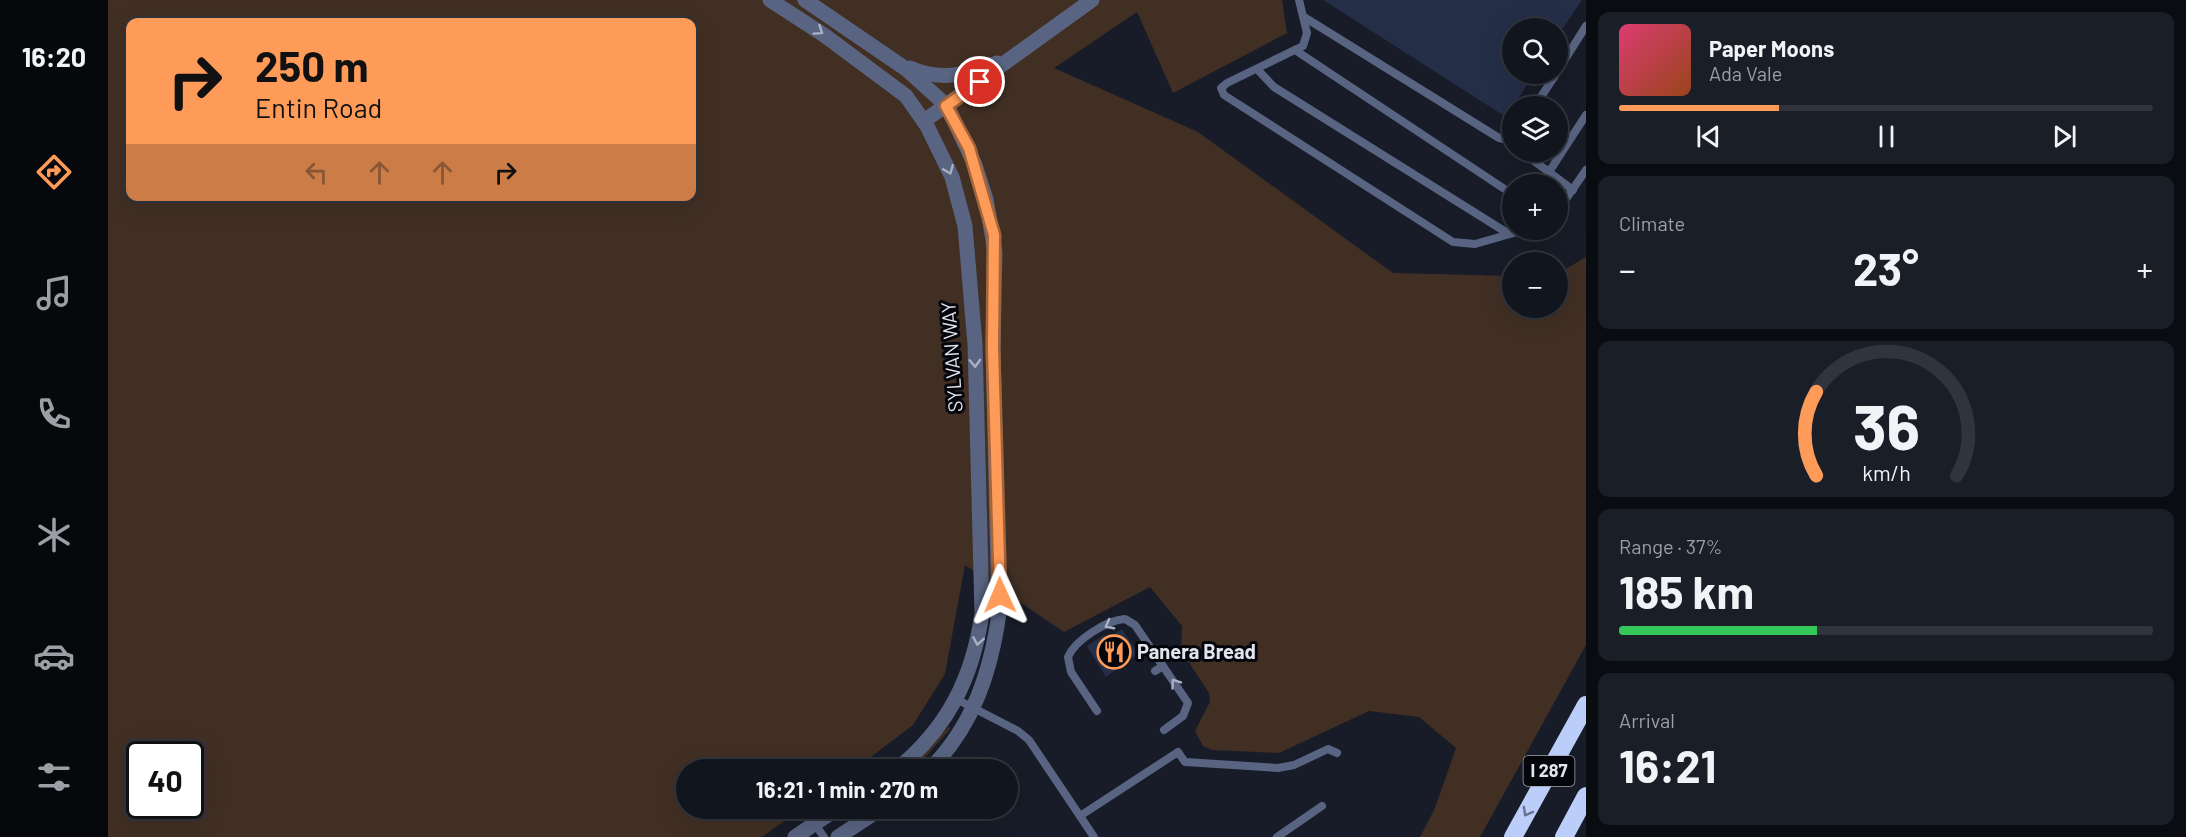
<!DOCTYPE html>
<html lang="en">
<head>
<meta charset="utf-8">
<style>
  :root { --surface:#11151e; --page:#1a1e27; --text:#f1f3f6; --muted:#9c9fa4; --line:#30343c; --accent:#fe9b59 }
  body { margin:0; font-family:Barlow,sans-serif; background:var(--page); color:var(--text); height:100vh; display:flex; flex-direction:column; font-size:22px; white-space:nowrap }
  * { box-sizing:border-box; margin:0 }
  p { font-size:20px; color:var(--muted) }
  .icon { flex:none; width:33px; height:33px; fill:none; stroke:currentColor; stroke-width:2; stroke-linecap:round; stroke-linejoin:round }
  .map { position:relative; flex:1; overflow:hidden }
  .sheet { display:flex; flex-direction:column; gap:12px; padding:12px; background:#090c10; width:600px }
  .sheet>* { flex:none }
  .banner { position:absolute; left:18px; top:18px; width:570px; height:183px; border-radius:12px; box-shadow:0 6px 24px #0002,0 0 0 2px var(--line); background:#fe9b59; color:#111; overflow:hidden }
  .buttons { position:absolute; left:1394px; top:18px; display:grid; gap:12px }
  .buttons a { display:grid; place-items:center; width:66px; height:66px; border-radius:50%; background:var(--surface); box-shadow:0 6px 24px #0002,0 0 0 2px var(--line); font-size:30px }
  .speed { position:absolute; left:18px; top:741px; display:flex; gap:12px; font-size:30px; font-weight:700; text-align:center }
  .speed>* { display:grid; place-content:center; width:78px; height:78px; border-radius:50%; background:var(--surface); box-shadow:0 6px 24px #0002,0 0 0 2px var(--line); line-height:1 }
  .speed .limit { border:3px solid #111; border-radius:9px; background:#fff; color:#111 }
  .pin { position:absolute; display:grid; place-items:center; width:51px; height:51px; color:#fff; margin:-26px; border:3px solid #fff; border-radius:50%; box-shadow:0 2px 6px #0007 }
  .me { position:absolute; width:66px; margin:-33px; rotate:359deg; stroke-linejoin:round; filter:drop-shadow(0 0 4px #0008) }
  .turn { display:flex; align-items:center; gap:21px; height:126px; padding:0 30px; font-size:27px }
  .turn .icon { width:78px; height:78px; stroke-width:2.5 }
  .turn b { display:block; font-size:42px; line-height:51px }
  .lanes { display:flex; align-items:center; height:57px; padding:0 30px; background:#0003; justify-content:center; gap:30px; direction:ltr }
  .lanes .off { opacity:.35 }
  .big { font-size:45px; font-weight:700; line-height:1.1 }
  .sheet .card { flex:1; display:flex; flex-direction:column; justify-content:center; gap:9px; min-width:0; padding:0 21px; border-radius:12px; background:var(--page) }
  .sheet .dial { align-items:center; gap:0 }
  .dial svg { height:156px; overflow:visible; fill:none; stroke:var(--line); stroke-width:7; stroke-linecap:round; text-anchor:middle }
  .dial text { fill:var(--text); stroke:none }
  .song { display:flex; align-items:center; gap:18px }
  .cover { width:72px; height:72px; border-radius:9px; background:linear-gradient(135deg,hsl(340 70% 55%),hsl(20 70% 35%)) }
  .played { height:6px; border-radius:3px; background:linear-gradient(90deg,var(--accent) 30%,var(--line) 30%) }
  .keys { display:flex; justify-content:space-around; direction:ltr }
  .heat { display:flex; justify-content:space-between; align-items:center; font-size:33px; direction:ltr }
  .charge { height:9px; border-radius:4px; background:linear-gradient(90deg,#34c759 37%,var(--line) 0) }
  .trip { position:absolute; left:568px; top:759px; width:342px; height:60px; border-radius:30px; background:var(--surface); box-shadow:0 6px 24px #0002,0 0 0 2px var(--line); font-weight:700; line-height:60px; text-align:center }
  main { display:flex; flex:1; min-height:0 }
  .tabs { display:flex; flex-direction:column; width:108px; justify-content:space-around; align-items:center; background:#07080c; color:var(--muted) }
  .tabs .icon { width:42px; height:42px }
  .tabs .current { color:var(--accent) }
  .tabs b { font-size:27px; color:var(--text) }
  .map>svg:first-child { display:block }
  .green { fill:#412f24; fill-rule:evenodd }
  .building { fill:#242e47 }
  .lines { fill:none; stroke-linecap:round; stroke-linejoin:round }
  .service { stroke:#596482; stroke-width:8 }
  .tertiary { stroke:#596482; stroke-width:15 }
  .motorway { stroke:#bbcdf9; stroke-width:18 }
  .oneway { stroke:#abb1c3 }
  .oneway2 { stroke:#69738e }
  .route-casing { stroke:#a5653a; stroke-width:15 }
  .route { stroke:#fe9b59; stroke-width:10 }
  .labels { text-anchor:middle; stroke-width:6; stroke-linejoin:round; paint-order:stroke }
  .shield { fill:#05060b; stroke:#a0a2aa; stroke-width:1.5 }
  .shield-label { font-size:18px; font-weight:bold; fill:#e2e5ee }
  .street-label { font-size:20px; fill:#e2e5ee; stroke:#05060b }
  .poi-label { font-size:20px; font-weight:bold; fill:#e2e5ee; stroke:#05060b; text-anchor:start }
</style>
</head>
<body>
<main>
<nav class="tabs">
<b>16:20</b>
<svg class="icon current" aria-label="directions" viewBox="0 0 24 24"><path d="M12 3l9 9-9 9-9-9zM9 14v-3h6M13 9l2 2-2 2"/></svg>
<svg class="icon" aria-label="music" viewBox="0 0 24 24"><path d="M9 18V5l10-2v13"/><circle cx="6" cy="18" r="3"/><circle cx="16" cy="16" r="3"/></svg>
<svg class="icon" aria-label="phone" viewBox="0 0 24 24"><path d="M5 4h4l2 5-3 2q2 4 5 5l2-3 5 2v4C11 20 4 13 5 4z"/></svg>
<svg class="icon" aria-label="climate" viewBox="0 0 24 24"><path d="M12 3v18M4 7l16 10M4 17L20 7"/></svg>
<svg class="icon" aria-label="car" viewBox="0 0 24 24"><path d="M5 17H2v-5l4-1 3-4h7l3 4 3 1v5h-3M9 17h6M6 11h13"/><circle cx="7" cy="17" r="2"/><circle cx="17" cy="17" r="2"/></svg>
<svg class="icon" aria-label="filters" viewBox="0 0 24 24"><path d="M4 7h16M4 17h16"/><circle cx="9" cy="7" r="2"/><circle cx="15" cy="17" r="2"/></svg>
</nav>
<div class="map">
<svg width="1478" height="837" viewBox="0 0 1478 837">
  <rect width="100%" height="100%" fill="#171c28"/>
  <g class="green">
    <path d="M 0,0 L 1174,0 L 1179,33 L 1065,93 L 1029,12 L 946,68 L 1090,132 L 1285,273 L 1404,276 L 1404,308 L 1449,308 L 1449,274 L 1478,257 L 1478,645 L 1372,837 L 1312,837 L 1327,808 L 1348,748 L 1311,717 L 1261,711 L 1171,753 L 1104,750 L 1095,746 L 1087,731 L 1102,702 L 1101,693 L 1073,650 L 1074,626 L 1042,587 L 956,632 L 857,565 L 837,674 L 805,725 L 747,769 L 579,770 L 579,808 L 693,809 L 654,837 L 0,837 ZM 22,22 L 584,22 L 584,196 L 22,196 ZM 32,754 L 82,754 L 82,806 L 32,806 Z"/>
    <path d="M 841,726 L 842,729 L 807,769 L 799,770 Z"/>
  </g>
  <g class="building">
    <path d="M 1215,0 L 1474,0 L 1455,28 L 1404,28 L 1404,74 L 1426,74 L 1398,117 Z"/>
    <path d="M 1014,629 L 1030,654 L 998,677 L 979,646 L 996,635 L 999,639 Z"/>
  </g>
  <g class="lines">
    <g class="service">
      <path d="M 1191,0 L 1199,33 L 1195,46 L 1119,83 L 1113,88 L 1116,95 L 1345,242 L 1367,244 L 1416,230"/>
      <path d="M 1196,17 L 1391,138 L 1398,140 L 1404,137"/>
      <path d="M 1187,50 L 1404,194"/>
      <path d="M 1149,69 L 1166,87 L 1401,234"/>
      <path d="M 1449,72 L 1478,26"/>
      <path d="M 1427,106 L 1448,74"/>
      <path d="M 1414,152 L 1465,190"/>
      <path d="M 1441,172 L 1478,115"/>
      <path d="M 1449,212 L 1478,170"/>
      <path d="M 1047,671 L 1055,666"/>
      <path d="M 848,699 L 910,731 L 921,740 L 986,837"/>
      <path d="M 989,711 L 963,672 L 960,657 C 967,640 999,620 1017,619 L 1027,625 L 1080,703 L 1075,716 L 1056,730"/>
      <path d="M 972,816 L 1070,752 L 1077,762 L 1170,768 L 1186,765 L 1220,749 L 1229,753"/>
      <path d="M 706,823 L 716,837"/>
      <path d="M 1169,837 L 1214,806"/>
    </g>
    <g class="tertiary">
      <path d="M 662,0 L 716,35 L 798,96 L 819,126 L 844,177 L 857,226 L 867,344 L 874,613 C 865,677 840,728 788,770"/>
      <path d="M 697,0 L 798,69 L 839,106 L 867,165 L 878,199 L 887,252 L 885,349 L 891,613 C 883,671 865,727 821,770"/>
      <path d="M 802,68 C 833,82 859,74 889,63"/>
      <path d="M 816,121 L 984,0"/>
      <path d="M 687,837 L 730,808"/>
      <path d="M 730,837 L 774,808"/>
    </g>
    <g class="motorway">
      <path d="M 1405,837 L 1478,705"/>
      <path d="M 1456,837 L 1478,796"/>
    </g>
  </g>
  <defs><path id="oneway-chevron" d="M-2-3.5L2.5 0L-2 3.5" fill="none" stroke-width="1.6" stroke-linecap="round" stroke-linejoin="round" transform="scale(1.5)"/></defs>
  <g class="oneway">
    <use href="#oneway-chevron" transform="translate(711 31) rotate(34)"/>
    <use href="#oneway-chevron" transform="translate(841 170) rotate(68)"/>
    <use href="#oneway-chevron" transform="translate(867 363) rotate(88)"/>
    <use href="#oneway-chevron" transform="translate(1001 625) rotate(152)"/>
    <use href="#oneway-chevron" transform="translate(870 641) rotate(99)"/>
    <use href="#oneway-chevron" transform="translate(1067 683) rotate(-126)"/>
  </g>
  <use class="oneway2" href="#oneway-chevron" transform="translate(1419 812) rotate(119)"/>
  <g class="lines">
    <g class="route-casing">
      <path id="route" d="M 872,82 L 838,106 L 861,148 L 886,235 L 885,349 L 892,595"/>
    </g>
    <use href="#route" class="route"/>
  </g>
  <defs>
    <g id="restaurant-ring" transform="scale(1.725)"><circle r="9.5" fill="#05060b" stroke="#fe9b59" stroke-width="1.5"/><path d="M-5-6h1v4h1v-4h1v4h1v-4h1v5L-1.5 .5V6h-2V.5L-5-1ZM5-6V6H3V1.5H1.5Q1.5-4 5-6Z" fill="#fe9b59"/></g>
  </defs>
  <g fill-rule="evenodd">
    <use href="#restaurant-ring" x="1006" y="652"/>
  </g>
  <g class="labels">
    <rect class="shield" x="1415.5" y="756" width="51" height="30" rx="4.5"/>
    <g class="shield-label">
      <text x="1441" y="777">I 287</text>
    </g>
    <g class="street-label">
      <text transform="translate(844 357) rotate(-94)" y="7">SYLVAN WAY</text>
    </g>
    <g class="poi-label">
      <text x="1029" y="659">Panera Bread</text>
    </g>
  </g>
</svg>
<div class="buttons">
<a><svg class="icon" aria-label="search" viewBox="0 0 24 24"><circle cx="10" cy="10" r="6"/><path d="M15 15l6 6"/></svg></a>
<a><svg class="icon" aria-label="layers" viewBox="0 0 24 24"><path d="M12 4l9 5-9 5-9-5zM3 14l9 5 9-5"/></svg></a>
<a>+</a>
<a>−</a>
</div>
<div class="speed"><div class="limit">40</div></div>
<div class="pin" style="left:872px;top:82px;background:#d93025"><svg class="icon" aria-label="arrive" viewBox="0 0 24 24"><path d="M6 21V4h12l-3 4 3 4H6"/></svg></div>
<svg class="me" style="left:892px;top:595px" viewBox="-20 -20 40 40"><path d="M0-17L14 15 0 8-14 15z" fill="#fe9b59" stroke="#fff" stroke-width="4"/></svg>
<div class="trip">16:21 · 1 min · 270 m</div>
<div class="banner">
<div class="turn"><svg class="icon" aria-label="right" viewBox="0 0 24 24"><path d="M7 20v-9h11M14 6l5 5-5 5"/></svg><div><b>250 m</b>Entin Road</div></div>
<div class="lanes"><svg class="icon off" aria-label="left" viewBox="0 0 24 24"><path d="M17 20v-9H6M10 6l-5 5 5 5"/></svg><svg class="icon off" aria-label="ahead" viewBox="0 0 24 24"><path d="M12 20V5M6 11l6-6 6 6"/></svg><svg class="icon off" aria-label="ahead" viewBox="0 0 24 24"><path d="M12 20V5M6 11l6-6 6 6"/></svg><svg class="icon" aria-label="right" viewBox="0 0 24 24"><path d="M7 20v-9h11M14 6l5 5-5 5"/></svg></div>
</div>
</div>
<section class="sheet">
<div class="card">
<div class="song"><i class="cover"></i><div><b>Paper Moons</b><p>Ada Vale</p></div></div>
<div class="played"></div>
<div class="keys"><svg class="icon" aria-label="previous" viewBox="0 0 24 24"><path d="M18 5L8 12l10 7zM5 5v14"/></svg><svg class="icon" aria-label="pause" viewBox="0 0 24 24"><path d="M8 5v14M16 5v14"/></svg><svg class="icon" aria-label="next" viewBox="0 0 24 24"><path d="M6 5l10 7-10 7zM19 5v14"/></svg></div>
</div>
<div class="card"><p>Climate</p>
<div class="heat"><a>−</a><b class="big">23°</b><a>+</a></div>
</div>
<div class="card dial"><svg viewBox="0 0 100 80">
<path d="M14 69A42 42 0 1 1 86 69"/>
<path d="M14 69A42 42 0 0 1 14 26" stroke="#fe9b59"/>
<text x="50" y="56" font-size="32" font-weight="700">36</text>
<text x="50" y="72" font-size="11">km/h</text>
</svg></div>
<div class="card"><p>Range · 37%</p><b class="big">185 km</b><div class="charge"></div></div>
<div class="card"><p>Arrival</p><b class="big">16:21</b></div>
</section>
</main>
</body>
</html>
